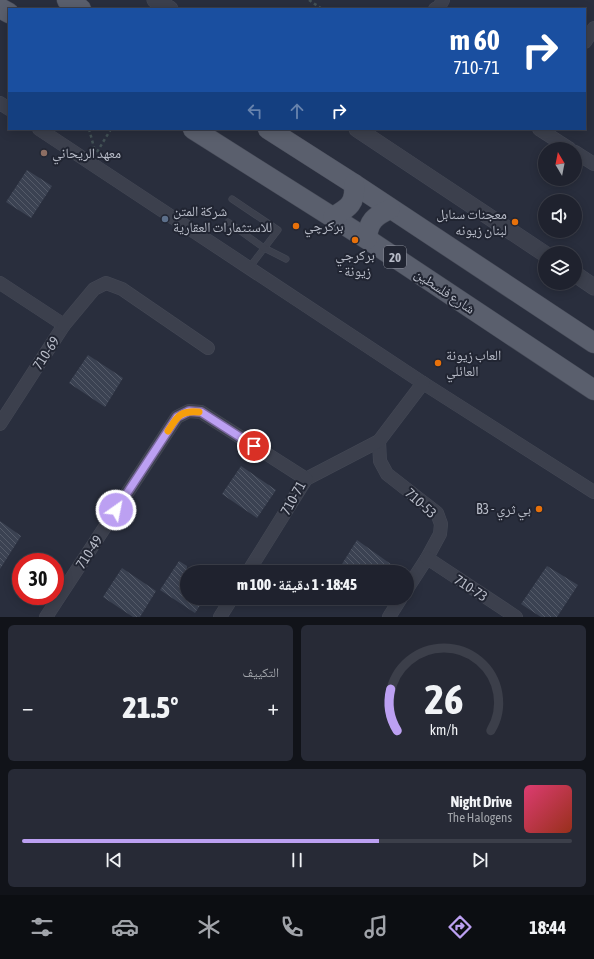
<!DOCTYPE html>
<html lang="ar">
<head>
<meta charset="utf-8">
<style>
  :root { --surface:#1f222e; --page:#272a36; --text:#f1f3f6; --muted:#a1a4aa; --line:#3c3f4a; --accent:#bca0f2 }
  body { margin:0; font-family:"Asap Condensed","Noto Naskh Arabic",sans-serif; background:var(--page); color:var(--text); direction:rtl; height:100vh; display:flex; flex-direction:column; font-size:15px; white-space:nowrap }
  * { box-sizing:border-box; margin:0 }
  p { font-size:13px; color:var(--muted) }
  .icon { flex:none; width:22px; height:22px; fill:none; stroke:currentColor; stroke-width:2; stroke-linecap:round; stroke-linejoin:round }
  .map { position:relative; height:617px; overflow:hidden; direction:ltr }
  .sheet { display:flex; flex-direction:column; gap:8px; padding:8px; background:#111319; flex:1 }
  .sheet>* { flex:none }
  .top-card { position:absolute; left:8px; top:8px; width:578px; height:122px; border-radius:0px; box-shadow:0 2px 10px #0003,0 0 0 1px var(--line); direction:rtl; background:#1a4fa0; color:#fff; overflow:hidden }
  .needle { width:26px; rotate:350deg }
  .buttons { position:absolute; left:538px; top:142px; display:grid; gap:8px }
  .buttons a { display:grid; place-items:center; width:44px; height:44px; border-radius:50%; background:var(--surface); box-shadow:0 2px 10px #0003,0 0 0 1px var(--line); font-size:20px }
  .speed { position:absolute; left:12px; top:553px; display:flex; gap:8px; font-size:20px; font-weight:700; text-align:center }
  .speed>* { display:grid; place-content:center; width:52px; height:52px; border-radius:50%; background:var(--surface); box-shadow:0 2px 10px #0003,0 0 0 1px var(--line); line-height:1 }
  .speed .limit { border:6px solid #d22; background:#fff; color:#111 }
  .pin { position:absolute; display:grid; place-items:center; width:34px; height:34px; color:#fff; margin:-17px; border:2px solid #fff; border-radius:50%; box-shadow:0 1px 4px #0007 }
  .me { position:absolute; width:44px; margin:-22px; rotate:33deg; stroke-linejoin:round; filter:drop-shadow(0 0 3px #0008) }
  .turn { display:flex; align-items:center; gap:14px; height:84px; padding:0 20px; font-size:18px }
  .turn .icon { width:52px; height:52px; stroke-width:2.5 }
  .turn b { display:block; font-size:28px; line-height:34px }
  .lanes { display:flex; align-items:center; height:38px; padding:0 20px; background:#0003; justify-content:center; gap:20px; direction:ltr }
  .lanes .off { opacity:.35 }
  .big { font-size:30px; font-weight:800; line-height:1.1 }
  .sheet .tile { flex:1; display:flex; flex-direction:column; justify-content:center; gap:6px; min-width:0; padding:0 14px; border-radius:6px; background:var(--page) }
  .sheet .dial { align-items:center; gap:0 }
  .dial svg { height:104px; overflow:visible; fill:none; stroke:var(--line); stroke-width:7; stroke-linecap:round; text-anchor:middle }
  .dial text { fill:var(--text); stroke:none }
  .song { display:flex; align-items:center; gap:12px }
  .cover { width:48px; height:48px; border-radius:6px; background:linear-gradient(135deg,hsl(340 70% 55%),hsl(10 70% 35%)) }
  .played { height:4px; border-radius:2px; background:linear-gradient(90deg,var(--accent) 65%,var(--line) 65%) }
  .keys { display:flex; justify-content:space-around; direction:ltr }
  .heat { display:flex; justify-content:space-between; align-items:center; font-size:22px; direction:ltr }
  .sheet .tiles { flex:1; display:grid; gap:8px; grid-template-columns:1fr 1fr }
  .tile:last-child { grid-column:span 2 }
  .trip { position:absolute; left:180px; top:565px; width:234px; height:40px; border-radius:20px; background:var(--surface); box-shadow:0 2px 10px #0003,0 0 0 1px var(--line); font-weight:800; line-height:40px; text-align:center; direction:rtl }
  .tabs { display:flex; height:64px; justify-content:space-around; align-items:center; background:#0c0e12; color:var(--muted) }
  .tabs .icon { width:28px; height:28px }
  .tabs .current { color:var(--accent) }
  .tabs b { font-size:18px; color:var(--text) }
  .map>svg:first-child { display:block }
  .building { fill:url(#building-back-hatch) }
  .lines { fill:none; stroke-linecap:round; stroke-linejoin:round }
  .service-casing { stroke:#454956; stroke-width:7 }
  .minor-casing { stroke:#454956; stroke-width:14 }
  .tertiary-casing { stroke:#454956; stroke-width:17 }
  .primary-casing { stroke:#454956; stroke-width:21 }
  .path { stroke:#435256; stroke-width:2.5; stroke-dasharray:3 3; stroke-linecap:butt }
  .service { stroke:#3c404d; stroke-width:6 }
  .minor { stroke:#3c404d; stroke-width:13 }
  .tertiary { stroke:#3c404d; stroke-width:16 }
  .primary { stroke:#5a5f6d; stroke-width:20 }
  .route-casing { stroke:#7a689d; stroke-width:10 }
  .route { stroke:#bca0f2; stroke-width:7 }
  .slow { stroke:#f59e0b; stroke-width:7 }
  .education-dot { fill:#8d6e63; stroke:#212532; stroke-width:1.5 }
  .service-dot { fill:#5c6f8a; stroke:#212532; stroke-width:1.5 }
  .food-dot { fill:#e8710a; stroke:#212532; stroke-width:1.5 }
  .labels { text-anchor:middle; stroke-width:4; stroke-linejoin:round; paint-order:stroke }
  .shield { fill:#212532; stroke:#8b8f9b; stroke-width:1 }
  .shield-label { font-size:13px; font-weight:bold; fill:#b8bcc8 }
  .poi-label { font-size:14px; fill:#b8bcc8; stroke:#212532; text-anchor:start }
  .street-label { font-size:14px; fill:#b8bcc8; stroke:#212532 }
</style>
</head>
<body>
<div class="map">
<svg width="594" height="617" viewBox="0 0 594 617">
  <defs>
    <pattern id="building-back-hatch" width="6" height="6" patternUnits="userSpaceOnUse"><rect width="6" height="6" fill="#3b4252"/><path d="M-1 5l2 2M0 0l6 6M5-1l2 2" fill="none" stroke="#555b69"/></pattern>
  </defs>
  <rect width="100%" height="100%" fill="#292e3d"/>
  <g class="building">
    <path d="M 27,170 L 52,186 L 31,218 L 6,202 Z"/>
    <path d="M 88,355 L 123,378 L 105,407 L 69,383 Z"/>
    <path d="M 241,466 L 276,490 L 257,518 L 222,494 Z"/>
    <path d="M 0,521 L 21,536 L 0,569 Z"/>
    <path d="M 357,540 L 392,565 L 387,572 L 337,572 Z"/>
    <path d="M 179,561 L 187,566 L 187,598 L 205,598 L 195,613 L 160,590 Z"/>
    <path d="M 547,566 L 578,585 L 557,617 L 541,617 L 521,604 Z"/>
    <path d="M 122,568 L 156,591 L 140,617 L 133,617 L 103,597 Z"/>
  </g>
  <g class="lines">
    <g class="service-casing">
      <g id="service">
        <path d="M 232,199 L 278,230 L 249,268"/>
        <path d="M 228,222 L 264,248 L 286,259"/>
      </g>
    </g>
    <g class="minor-casing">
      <g id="minor">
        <path d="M 435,9 L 439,7 L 443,0"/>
        <path d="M 585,42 L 594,28"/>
        <path d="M 0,103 L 9,109"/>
        <path d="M 39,129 L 423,383 L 594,492"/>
        <path d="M 539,129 L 570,149"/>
        <path d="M 575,152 L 594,164"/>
        <path d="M 0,283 L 64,325 L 0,424"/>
        <path d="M 64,325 L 94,289 L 106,283 L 122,289 L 208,348"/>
        <path d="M 379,441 L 380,461 L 387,474 L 437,513 L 441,524 L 440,534 L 427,558 L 407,589"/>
        <path d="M 306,479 L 379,441 L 423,383"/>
        <path d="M 427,558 L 516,617"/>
        <path d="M 46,617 L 177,417 L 189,411 L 201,412 L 306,479 L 248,572"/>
        <path d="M 220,617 L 232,598"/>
        <path d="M 389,617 L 401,598"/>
      </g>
    </g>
    <g class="tertiary-casing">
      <g id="tertiary">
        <path d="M 155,0 L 170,9"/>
        <path d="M 357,129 L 545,254"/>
        <path d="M 575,274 L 594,287"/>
      </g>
    </g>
    <g class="primary-casing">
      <g id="primary">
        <path d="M 67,0 L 81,9"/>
        <path d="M 0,8 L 9,13"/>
        <path d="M 193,129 L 367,239 L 594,390"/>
        <path d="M 268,129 L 354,184 L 594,343"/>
        <path d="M 333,217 C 348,208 356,204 354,184"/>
        <path d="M 367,239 C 368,221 375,216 390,209"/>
      </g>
    </g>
    <g class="path">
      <path d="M 309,0 L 322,9"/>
      <path d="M 89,129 L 95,151"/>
      <path d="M 97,152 L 111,129"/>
    </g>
    <use href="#service" class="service"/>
    <use href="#minor" class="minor"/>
    <use href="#tertiary" class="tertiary"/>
    <use href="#primary" class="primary"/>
  </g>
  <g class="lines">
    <g class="route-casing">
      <path id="route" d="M 116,510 L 177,417 L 189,411 L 201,412 L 254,446"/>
    </g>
    <use href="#route" class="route"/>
    <path class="slow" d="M 168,431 C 177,417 180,410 199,412"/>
  </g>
  <circle class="education-dot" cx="44" cy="153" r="4"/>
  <circle class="service-dot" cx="165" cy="219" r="4"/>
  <g class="food-dot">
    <circle cx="515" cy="222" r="4"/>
    <circle cx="296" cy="226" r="4"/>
    <circle cx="355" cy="240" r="4"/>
    <circle cx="438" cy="363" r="4"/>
    <circle cx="539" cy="509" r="4"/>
  </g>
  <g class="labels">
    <rect class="shield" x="384" y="246" width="22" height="22" rx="3"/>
    <g class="shield-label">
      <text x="395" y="262">20</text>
    </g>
    <g class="poi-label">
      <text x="52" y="158">معهد الريحاني</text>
      <text x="173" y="216">شركة المتن<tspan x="173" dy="16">للاستثمارات العقارية</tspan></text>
      <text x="507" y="219" text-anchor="end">معجنات سنابل<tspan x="507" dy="16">لبنان زيونه</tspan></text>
      <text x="304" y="231">بركرچي</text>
      <text x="355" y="260" text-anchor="middle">بركرجي<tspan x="355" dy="16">- زيونة</tspan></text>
      <text x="446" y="360">العاب زيونة<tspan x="446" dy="16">العائلي</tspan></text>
      <text x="531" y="514" text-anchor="end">B3 - بي ثري</text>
    </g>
    <g class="street-label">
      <text transform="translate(445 291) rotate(34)" y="5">شارع فلسطين</text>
      <text transform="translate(46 353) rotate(-57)" y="5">710-69</text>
      <text transform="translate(293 498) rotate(-61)" y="5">710-71</text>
      <text transform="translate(421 503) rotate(42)" y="5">710-53</text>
      <text transform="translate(89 552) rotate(-57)" y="5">710-49</text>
      <text transform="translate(471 588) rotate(33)" y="5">710-73</text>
    </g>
  </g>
</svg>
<div class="buttons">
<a><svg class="needle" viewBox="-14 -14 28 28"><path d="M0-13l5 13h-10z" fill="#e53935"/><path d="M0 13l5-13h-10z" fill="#a1a4aa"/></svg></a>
<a><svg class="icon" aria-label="sound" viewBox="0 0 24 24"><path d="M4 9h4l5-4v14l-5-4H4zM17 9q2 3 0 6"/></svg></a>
<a><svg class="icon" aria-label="layers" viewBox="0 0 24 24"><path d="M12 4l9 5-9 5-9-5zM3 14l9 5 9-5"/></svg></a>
</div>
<div class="speed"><div class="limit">30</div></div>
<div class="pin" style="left:254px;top:446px;background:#d93025"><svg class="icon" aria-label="arrive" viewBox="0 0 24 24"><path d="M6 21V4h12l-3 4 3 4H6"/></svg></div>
<svg class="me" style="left:116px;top:510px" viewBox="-20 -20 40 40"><circle r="17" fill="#bca0f2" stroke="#fff" stroke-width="3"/><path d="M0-11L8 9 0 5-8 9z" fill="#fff"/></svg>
<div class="trip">18:45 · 1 دقيقة · 100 m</div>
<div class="top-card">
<div class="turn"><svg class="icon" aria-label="right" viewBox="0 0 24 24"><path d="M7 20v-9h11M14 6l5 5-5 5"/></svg><div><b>60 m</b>710-71</div></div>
<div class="lanes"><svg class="icon off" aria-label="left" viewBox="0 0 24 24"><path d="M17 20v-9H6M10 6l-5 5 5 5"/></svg><svg class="icon off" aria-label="ahead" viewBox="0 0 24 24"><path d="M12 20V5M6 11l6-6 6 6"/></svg><svg class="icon" aria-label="right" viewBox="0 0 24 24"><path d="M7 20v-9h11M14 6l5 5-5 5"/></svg></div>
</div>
</div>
<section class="sheet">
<div class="tiles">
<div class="tile dial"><svg viewBox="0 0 100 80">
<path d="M14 69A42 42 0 1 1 86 69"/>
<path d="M14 69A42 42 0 0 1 9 37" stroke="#bca0f2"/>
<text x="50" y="56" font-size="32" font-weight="700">26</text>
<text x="50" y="72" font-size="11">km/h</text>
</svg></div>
<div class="tile"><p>التكييف</p>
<div class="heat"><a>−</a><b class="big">21.5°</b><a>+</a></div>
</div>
<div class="tile">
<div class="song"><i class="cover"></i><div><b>Night Drive</b><p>The Halogens</p></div></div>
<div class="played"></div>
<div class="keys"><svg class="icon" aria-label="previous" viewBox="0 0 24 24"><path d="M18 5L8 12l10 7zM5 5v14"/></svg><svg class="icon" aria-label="pause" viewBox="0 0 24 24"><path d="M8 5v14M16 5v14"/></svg><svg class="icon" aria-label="next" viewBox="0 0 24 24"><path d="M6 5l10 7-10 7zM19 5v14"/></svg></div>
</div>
</div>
</section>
<nav class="tabs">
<b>18:44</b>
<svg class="icon current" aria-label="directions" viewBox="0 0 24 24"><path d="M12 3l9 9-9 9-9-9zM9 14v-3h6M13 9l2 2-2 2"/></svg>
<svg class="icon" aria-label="music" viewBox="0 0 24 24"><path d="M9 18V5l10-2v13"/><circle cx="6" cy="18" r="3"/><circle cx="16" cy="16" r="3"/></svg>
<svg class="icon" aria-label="phone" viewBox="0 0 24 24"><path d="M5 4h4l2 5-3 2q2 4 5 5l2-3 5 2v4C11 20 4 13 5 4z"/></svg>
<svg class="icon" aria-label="climate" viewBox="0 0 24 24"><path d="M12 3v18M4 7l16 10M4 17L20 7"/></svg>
<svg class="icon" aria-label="car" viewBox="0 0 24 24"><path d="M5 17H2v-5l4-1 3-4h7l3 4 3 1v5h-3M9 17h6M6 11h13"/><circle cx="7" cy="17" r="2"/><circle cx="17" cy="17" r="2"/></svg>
<svg class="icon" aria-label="filters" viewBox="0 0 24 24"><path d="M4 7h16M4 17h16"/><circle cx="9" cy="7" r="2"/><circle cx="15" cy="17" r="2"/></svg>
</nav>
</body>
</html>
